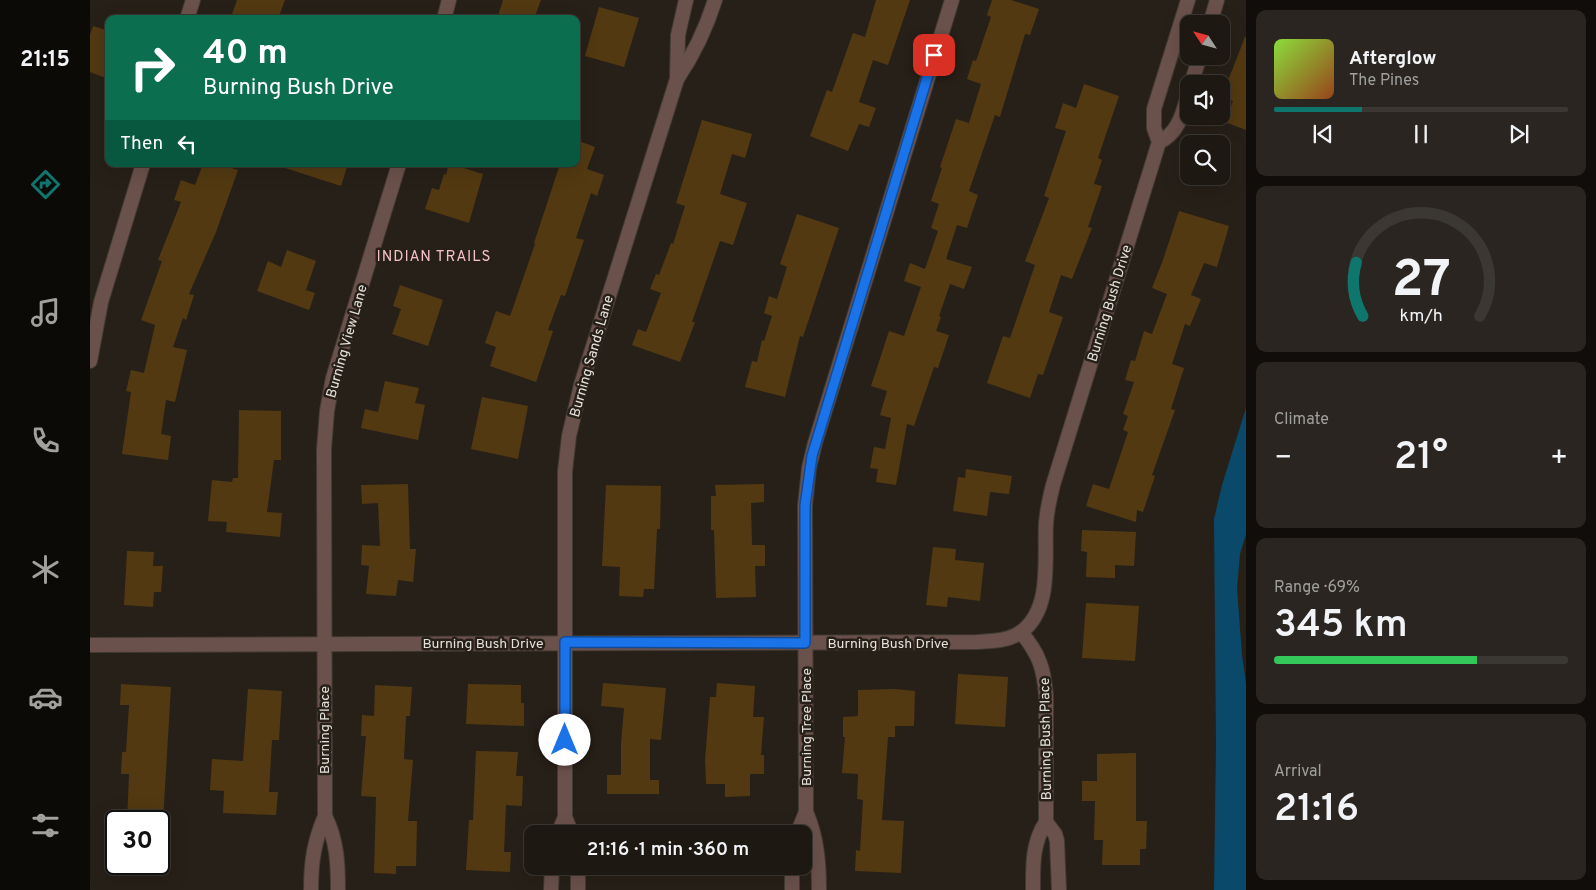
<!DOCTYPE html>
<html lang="en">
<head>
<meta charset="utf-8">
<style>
  :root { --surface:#1d1812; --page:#2a2520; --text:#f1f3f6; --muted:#a0a09f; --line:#3b3732; --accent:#0f766e }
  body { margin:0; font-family:Overpass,sans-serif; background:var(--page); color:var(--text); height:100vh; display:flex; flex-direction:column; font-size:19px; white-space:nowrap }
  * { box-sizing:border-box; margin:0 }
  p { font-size:16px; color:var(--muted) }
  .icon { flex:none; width:28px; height:28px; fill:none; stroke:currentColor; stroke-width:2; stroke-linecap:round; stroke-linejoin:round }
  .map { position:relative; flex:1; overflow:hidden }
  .drawer { display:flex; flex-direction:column; gap:10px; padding:10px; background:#100d0a; width:350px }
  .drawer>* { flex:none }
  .banner { position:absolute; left:15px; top:15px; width:475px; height:152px; border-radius:10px; box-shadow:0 5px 20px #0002,0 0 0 1px var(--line); background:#0b6e4f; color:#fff; overflow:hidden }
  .needle { width:32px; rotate:306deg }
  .controls { position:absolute; left:1090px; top:15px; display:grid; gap:10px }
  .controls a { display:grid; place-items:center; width:50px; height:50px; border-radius:10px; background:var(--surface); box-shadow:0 5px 20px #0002,0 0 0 1px var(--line); font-size:25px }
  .speed { position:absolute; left:15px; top:810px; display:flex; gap:10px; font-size:25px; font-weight:700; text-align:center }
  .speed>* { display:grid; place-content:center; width:65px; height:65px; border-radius:50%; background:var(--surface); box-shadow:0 5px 20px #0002,0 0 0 1px var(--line); line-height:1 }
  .speed .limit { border:2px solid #111; border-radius:8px; background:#fff; color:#111 }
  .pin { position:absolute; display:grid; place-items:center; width:42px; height:42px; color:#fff; margin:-21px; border-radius:10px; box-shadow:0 2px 8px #0006 }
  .me { position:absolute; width:55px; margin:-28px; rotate:0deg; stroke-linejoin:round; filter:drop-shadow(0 0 4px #0008) }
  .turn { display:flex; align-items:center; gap:18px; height:105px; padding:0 15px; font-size:22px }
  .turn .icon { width:65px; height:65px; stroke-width:2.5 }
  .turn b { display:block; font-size:35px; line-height:42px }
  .then { display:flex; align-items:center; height:48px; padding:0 15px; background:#0003; gap:10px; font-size:19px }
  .big { font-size:38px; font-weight:600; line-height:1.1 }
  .drawer .widget { flex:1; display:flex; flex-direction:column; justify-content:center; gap:8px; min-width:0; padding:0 18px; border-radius:10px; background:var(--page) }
  .drawer .dial { align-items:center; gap:0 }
  .dial svg { height:130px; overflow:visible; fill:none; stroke:var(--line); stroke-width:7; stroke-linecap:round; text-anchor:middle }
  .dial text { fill:var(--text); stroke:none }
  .song { display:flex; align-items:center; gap:15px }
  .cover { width:60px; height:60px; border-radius:8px; background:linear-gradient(135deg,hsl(90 70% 55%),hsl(20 70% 35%)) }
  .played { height:5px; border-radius:2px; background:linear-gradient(90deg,var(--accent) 30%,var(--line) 30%) }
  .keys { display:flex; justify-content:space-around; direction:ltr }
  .heat { display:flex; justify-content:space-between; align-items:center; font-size:28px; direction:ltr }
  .charge { height:8px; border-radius:4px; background:linear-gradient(90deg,#34c759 69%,var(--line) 0) }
  .trip { position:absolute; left:434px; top:825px; width:288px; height:50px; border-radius:10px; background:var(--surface); box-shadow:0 5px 20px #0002,0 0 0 1px var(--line); font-weight:600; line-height:50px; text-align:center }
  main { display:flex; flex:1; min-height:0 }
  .menu { display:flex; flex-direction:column; width:90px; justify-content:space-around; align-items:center; background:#0c0a07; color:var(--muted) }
  .menu .icon { width:35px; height:35px }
  .menu .current { color:var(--accent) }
  .menu b { font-size:22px; color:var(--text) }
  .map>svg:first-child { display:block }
  .water { fill:#0b496a }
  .building { fill:#523912 }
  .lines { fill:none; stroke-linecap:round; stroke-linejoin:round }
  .minor-casing { stroke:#423b33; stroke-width:16 }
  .tertiary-casing { stroke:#423b33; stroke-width:16 }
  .minor { stroke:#6b514c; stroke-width:14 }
  .tertiary { stroke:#6b514c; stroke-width:14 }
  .route-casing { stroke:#114b97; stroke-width:12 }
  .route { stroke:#1a73e8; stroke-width:9 }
  .labels { text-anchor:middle; stroke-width:5; stroke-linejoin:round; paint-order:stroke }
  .street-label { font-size:14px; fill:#e5e0db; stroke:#272018 }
  .neighbourhood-label { font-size:15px; letter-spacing:1px; fill:#f4c0c4; stroke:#272018 }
</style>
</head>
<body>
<main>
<nav class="menu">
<b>21:15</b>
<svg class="icon current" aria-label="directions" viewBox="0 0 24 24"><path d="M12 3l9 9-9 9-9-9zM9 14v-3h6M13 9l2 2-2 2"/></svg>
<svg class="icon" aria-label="music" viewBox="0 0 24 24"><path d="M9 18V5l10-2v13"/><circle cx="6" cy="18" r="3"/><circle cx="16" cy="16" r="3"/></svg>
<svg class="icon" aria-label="phone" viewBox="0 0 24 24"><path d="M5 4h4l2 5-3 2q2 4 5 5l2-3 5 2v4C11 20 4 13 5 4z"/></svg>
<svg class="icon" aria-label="climate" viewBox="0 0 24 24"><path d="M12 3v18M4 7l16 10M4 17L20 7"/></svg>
<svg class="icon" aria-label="car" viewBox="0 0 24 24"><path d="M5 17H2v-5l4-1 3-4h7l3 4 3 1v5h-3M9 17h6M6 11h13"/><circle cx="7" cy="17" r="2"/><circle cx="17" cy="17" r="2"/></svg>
<svg class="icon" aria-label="filters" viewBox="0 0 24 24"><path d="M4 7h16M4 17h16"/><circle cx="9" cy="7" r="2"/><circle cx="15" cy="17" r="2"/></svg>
</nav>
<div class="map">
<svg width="1156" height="890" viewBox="0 0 1156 890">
  <rect width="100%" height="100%" fill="#272018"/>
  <path class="water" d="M 1156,408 L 1156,534 L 1150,554 L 1147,588 L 1152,655 L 1156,684 L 1156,890 L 1124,890 L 1126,744 L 1124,519 L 1132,485 Z"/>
  <g class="building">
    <path d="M 147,0 L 195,0 L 188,19 L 155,19 L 142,14 Z"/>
    <path d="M 413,0 L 451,0 L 444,19 L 407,19 Z"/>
    <path d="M 786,0 L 820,0 L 798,65 L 783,60 L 769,102 L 786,108 L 779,127 L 769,124 L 758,151 L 720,136 L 737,90 L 742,92 L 763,33 L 775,37 Z"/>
    <path d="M 902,0 L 921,0 L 949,9 L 940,35 L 935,34 L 910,117 L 905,115 L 879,191 L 888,195 L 877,228 L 867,225 L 856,259 L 882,267 L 874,289 L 860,284 L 849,316 L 851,317 L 846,331 L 859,335 L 848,368 L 844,367 L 824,426 L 817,424 L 806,485 L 786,482 L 788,469 L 780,468 L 784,447 L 795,449 L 801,418 L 790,415 L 797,391 L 781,386 L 799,331 L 814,336 L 831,287 L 814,281 L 820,263 L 835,269 L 848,231 L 841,228 L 849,204 L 841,201 L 852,168 L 850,167 L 866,119 L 879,123 L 891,84 L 877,79 L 883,60 L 886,61 L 901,17 L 897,15 Z"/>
    <path d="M 509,7 L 549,18 L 534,67 L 495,56 Z"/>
    <path d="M 3,26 L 19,31 L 19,70 L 16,78 L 0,72 L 0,35 Z"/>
    <path d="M 1155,37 L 1156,37 L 1156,130 L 1135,122 L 1143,101 L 1132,96 Z"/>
    <path d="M 994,84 L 1029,96 L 1008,158 L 1012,160 L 1004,184 L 1012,186 L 998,227 L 1002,228 L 982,279 L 971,275 L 959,312 L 973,317 L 953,375 L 948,374 L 940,398 L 897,383 L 913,336 L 920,338 L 945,265 L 935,261 L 959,198 L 954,196 L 976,131 L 965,128 L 973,103 L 986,108 Z"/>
    <path d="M 612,120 L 662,134 L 655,158 L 642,154 L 630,194 L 657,203 L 643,245 L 630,241 L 602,322 L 605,322 L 590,362 L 542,345 L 548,329 L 556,332 L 571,293 L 560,289 L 566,274 L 569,275 L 581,243 L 583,244 L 595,206 L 586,203 Z"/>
    <path d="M 486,140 L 505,147 L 497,169 L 514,175 L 507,196 L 501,193 L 486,238 L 494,240 L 475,296 L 471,295 L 458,330 L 463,331 L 446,382 L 400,366 L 406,347 L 395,343 L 406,311 L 420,316 L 445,244 L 444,243 L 470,164 L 486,164 Z"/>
    <path d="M 113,164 L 129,164 L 148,170 L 126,232 L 99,294 L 104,295 L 96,320 L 93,318 L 83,347 L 97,350 L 85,402 L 76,400 L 71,434 L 81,436 L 78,460 L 32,454 L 41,392 L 36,391 L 41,370 L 54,373 L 65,325 L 51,320 L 72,261 L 68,260 L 91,202 L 84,200 L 91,180 L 105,185 Z"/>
    <path d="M 192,164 L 258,164 L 251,186 L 192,167 Z"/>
    <path d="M 361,164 L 393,174 L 379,223 L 335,209 L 342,188 L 349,190 L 354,174 L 356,175 L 358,167 L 360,167 Z"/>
    <path d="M 1089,211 L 1139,226 L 1127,267 L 1114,263 L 1101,295 L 1111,299 L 1100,326 L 1095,324 L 1082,364 L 1094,368 L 1081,409 L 1085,410 L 1062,475 L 1065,476 L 1053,512 L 1047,510 L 1046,522 L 996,506 L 1003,484 L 1019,489 L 1038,432 L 1033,430 L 1038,416 L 1033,414 L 1044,382 L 1035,380 L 1041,360 L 1045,361 L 1054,331 L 1062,334 L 1077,294 L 1062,288 L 1073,260 Z"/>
    <path d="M 707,214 L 749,228 L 713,337 L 710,336 L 695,397 L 655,387 L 662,361 L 667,362 L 672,340 L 674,341 L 682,316 L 674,313 L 679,296 L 687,299 L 697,267 L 690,264 Z"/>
    <path d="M 197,250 L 226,261 L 216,290 L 225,293 L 219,310 L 167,291 L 178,261 L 191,267 Z"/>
    <path d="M 310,285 L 353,300 L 338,346 L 302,334 L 311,309 L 303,306 Z"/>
    <path d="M 295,381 L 329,388 L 325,403 L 335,405 L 328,440 L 271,428 L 275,409 L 288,412 Z"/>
    <path d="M 392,397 L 438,406 L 428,459 L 381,449 Z"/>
    <path d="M 149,410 L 191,411 L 191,460 L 184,460 L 177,512 L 192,513 L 190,537 L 136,532 L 137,522 L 118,521 L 122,480 L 142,482 L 143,478 L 148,478 Z"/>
    <path d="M 876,469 L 922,476 L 919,494 L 900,492 L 897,516 L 863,511 L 868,477 L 875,478 Z"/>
    <path d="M 318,484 L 320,549 L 326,549 L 323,582 L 308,580 L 306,596 L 276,594 L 279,566 L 271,565 L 272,545 L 290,546 L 288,503 L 272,504 L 271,485 Z"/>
    <path d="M 674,484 L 674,502 L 661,503 L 662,545 L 675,545 L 675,566 L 665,566 L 666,597 L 626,598 L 624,530 L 621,530 L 621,496 L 626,496 L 625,485 Z"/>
    <path d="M 516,485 L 571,486 L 570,529 L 567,529 L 564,589 L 554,589 L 553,597 L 529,596 L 530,567 L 512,566 Z"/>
    <path d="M 992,530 L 1046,532 L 1044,566 L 1025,565 L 1025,578 L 996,577 L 997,552 L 991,551 Z"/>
    <path d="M 843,547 L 866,549 L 865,560 L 894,563 L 890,601 L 858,597 L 857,607 L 836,605 Z"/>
    <path d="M 37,551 L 64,552 L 63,566 L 73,566 L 71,592 L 64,592 L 63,607 L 34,605 Z"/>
    <path d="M 996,603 L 1049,606 L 1045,661 L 992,658 Z"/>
    <path d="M 868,674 L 918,677 L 915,727 L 865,724 Z"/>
    <path d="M 513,683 L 576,688 L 571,740 L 560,739 L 560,780 L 569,780 L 569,794 L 517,794 L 517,775 L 531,775 L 531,744 L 534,708 L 511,706 Z"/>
    <path d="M 627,683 L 665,686 L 663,717 L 674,717 L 671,755 L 674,755 L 674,774 L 660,774 L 660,796 L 635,797 L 635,784 L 616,784 L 615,760 L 620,697 L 626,697 Z"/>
    <path d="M 31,684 L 81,687 L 73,821 L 37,821 L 39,774 L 31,774 L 32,752 L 36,752 L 39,705 L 30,705 Z"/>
    <path d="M 378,684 L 431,685 L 431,703 L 434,703 L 434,726 L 376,724 Z"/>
    <path d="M 285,685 L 322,687 L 320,716 L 316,716 L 314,759 L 323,760 L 318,821 L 327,821 L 326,866 L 306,866 L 306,874 L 284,873 L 286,797 L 271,796 L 276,736 L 271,736 L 272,715 L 284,716 Z"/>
    <path d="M 158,689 L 192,691 L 189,740 L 182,740 L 179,792 L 188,792 L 186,815 L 133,813 L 134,791 L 120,790 L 122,759 L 153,761 Z"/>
    <path d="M 804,689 L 825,691 L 824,726 L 805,726 L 805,737 L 798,737 L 792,820 L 814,821 L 811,873 L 765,871 L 766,850 L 770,851 L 773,800 L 767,799 L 768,774 L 752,773 L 755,737 L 753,737 L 753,717 L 768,716 L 768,690 Z"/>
    <path d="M 386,751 L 428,752 L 426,776 L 433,776 L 432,806 L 416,805 L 414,852 L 421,852 L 420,872 L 376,870 L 379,820 L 383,820 Z"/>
    <path d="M 1046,753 L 1046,821 L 1057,821 L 1056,849 L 1050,849 L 1050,865 L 1012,865 L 1013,840 L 1004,840 L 1005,801 L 992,801 L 992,781 L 1007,781 L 1007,754 Z"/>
  </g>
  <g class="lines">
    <g class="minor-casing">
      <g id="minor">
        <path d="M 354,19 L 359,0"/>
        <path d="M 1120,24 L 1127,0"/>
        <path d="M 587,79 L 588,35 L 596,0"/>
        <path d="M 1101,84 L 1110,56"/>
        <path d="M 1069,142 C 1089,133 1093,112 1099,92"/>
        <path d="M 931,632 C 949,654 954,668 956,696 L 956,822 C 942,843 943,866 943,890"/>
        <path d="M 0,645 L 886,642 C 901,641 919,641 931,632 C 963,609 954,557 956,523 C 957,510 960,497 963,485 L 1069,142 L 1064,128 L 1064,109 L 1098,0"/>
        <path d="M 716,812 L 715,506 L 719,468 L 725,443 L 862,0"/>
        <path d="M 235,816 L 234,449 L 237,411 L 243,378 L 309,164"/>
        <path d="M 475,817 L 475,471 L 479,436 L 491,385 L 587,79 C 604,54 616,29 625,0"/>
        <path d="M 956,822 L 965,834 L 967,841 L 969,890"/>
        <path d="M 468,834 L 475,817 L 482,834"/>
        <path d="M 707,834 L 716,812 C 727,837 729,863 729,890"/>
        <path d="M 488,866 L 488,890"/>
        <path d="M 221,890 C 221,862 224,842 235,816 C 247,840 248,864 248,890"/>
        <path d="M 461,890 L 462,866"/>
        <path d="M 702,890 L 702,866"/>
      </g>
    </g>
    <g class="tertiary-casing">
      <g id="tertiary">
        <path d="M 97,19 L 103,0"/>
        <path d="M 0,361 L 11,302 L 53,164"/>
      </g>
    </g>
    <use href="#minor" class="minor"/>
    <use href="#tertiary" class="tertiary"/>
  </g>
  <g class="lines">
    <g class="route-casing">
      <path id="route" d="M 475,740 L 475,642 L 715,643 L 715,506 L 722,456 L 844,55"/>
    </g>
    <use href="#route" class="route"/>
  </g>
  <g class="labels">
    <g class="street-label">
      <text transform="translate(1019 303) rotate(-73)" y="5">Burning Bush Drive</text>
      <text transform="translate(256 341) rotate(-74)" y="5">Burning View Lane</text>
      <text transform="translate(501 356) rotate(-74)" y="5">Burning Sands Lane</text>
      <text x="393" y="648">Burning Bush Drive</text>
      <text x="798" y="648">Burning Bush Drive</text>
      <text transform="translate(716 727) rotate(-90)" y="5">Burning Tree Place</text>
      <text transform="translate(234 730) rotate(-90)" y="5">Burning Place</text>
      <text transform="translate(955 739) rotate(-91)" y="5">Burning Bush Place</text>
    </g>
    <g class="neighbourhood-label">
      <text x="344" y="261">INDIAN TRAILS</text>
    </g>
  </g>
</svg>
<div class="controls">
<a><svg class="needle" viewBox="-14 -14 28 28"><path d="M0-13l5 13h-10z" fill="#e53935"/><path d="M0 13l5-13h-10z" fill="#a0a09f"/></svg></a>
<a><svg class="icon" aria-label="sound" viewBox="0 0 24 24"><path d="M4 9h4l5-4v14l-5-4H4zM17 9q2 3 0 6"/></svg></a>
<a><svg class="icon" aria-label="search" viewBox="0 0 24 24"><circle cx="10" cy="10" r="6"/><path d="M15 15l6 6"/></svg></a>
</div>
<div class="speed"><div class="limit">30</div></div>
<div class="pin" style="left:844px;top:55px;background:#d93025"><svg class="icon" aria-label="arrive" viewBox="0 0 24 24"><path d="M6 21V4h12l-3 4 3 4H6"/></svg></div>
<svg class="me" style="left:475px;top:740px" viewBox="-20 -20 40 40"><circle r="19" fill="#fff"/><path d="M0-13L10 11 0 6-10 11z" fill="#1a73e8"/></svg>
<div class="trip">21:16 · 1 min · 360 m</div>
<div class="banner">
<div class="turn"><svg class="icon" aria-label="right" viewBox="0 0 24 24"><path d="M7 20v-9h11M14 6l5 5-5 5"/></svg><div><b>40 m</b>Burning Bush Drive</div></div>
<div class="then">Then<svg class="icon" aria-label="left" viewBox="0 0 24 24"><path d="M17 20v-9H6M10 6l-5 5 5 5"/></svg></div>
</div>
</div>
<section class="drawer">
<div class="widget">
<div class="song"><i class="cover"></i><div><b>Afterglow</b><p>The Pines</p></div></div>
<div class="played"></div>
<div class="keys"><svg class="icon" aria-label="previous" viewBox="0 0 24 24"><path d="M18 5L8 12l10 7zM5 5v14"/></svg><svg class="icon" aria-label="pause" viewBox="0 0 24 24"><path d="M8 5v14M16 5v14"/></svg><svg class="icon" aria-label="next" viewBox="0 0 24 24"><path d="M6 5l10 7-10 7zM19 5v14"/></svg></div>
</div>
<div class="widget dial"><svg viewBox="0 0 100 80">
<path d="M14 69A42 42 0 1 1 86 69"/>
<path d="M14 69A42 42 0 0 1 10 36" stroke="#0f766e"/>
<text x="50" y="56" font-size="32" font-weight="700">27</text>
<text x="50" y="72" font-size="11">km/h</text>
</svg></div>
<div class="widget"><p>Climate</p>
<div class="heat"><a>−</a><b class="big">21°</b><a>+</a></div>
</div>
<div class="widget"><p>Range · 69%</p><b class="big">345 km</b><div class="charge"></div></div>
<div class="widget"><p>Arrival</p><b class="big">21:16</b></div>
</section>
</main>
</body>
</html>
